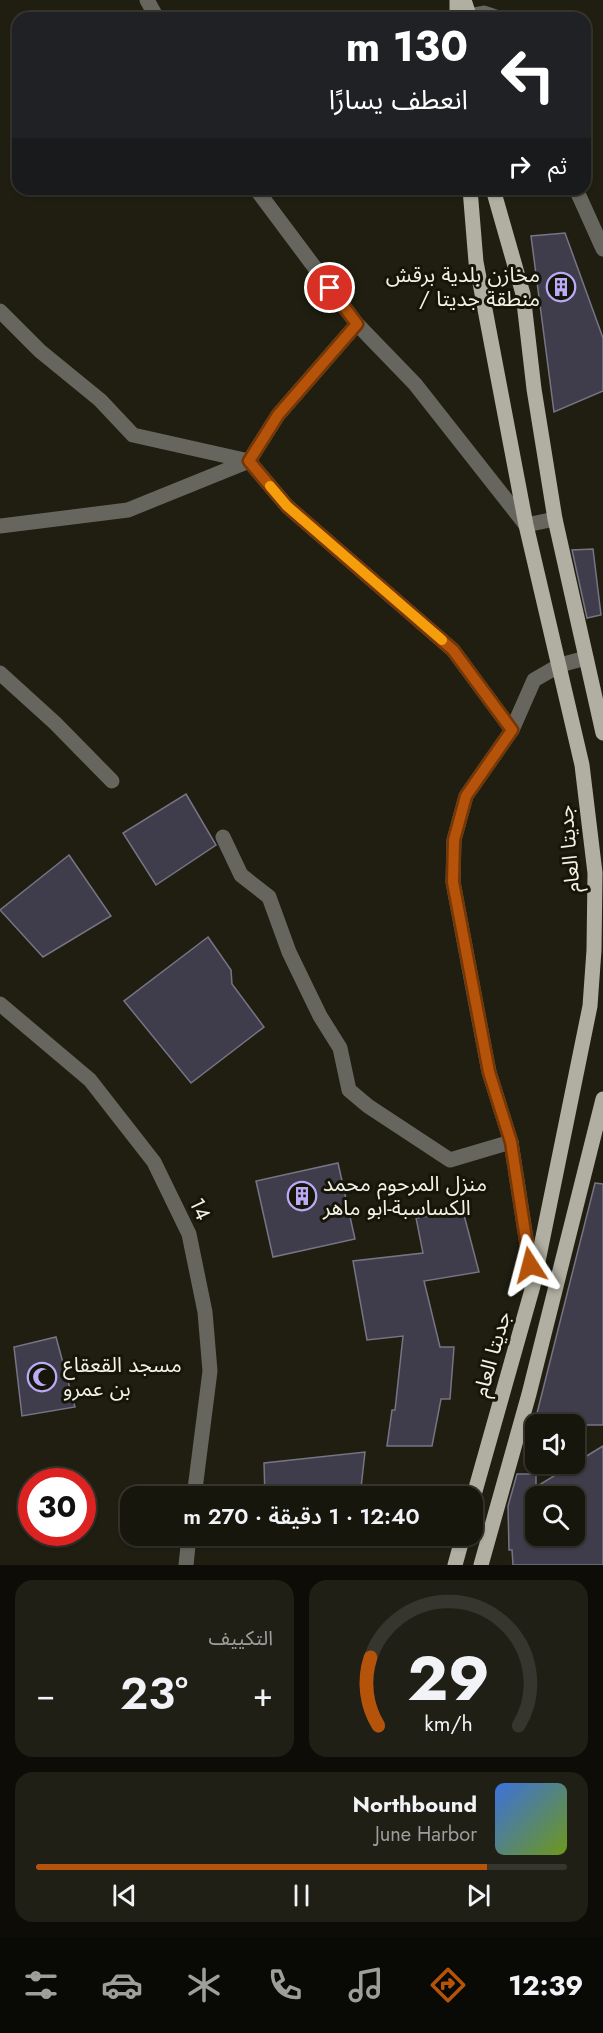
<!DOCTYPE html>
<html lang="ar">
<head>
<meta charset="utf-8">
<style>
  :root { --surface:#17160d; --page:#201f16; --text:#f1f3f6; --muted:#9e9f9d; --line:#36352e; --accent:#b45309 }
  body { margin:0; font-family:Jost,"Noto Sans Arabic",sans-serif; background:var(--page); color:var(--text); direction:rtl; height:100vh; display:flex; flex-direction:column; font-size:22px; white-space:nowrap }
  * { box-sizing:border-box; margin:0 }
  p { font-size:20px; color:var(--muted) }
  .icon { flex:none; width:33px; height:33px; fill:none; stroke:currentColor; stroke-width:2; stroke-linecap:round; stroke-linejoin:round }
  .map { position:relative; height:1565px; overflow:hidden; direction:ltr }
  .details { display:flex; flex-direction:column; gap:15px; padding:15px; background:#0d0c07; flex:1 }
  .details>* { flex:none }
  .top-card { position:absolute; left:12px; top:12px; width:579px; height:183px; border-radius:18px; box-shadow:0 2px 4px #0004,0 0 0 2px var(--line); direction:rtl; background:#202124; color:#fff; overflow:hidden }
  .tools { position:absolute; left:525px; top:1414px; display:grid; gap:12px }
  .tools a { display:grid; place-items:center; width:60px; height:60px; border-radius:12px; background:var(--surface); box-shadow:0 2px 4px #0004,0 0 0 2px var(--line); font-size:30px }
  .speed { position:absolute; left:18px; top:1468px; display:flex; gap:12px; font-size:30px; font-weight:700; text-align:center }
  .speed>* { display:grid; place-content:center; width:78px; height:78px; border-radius:50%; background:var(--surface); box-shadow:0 2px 4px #0004,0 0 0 2px var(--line); line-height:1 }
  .speed .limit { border:9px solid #d22; background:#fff; color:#111 }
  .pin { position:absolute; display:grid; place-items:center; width:51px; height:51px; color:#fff; margin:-26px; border:3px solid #fff; border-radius:50%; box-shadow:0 2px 6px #0007 }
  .me { position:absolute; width:66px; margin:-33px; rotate:351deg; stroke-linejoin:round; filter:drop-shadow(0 0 4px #0008) }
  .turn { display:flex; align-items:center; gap:21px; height:126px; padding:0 24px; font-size:27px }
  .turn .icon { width:78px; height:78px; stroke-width:2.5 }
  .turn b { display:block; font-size:42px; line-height:51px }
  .then { display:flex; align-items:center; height:57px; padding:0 24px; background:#0003; gap:12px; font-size:22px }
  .big { font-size:45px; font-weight:600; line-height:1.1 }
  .details .card { flex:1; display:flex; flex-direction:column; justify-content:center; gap:9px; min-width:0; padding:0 21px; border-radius:18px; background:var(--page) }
  .details .dial { align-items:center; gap:0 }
  .dial svg { height:156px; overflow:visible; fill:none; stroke:var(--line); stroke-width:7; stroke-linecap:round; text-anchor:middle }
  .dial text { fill:var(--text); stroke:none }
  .song { display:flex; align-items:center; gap:18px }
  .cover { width:72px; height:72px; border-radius:9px; background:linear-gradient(135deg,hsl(220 70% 55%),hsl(80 70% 35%)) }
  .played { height:6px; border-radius:3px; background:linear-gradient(90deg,var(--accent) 85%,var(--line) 85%) }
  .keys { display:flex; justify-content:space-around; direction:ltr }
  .heat { display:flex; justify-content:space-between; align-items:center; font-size:33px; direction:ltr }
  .details .tiles { flex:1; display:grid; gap:15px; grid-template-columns:1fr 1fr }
  .card:last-child { grid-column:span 2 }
  .trip { position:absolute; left:120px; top:1486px; width:363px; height:60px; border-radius:18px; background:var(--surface); box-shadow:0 2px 4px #0004,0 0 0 2px var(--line); font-weight:600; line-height:60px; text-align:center; direction:rtl }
  .tabs { display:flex; height:96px; justify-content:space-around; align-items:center; background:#090905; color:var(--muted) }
  .tabs .icon { width:42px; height:42px }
  .tabs .on { color:var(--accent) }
  .tabs b { font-size:27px; color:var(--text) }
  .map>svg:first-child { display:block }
  .building { fill:#3f3d4b; stroke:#777484; stroke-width:1.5; fill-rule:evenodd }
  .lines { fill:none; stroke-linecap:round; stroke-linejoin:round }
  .minor { stroke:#66665f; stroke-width:15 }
  .major { stroke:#b0afa1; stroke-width:15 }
  .route-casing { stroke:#753606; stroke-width:15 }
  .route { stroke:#b45309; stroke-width:10 }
  .slow { stroke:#f59e0b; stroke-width:10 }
  .labels { text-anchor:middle; stroke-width:6; stroke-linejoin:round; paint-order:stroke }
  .poi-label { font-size:21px; fill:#f3f2e9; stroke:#161508; text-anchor:start }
  .street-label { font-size:21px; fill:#f3f2e9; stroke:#161508 }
</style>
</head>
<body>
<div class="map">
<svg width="603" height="1565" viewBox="0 0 603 1565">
  <rect width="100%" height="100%" fill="#1f1e11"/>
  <g class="building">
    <path d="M 565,233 L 603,338 L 603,391 L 554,412 L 531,236 Z"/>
    <path d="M 593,549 L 601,615 L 587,618 L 572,550 Z"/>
    <path d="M 186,794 L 216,845 L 156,885 L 123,833 Z"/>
    <path d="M 69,855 L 111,916 L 43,957 L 0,910 Z"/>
    <path d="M 208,937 L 231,970 L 232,984 L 264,1027 L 191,1083 L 124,1001 Z"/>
    <path d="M 338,1163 L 355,1239 L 273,1257 L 256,1181 Z"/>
    <path d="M 595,1183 L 603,1184 L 603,1425 L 534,1425 Z"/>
    <path d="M 463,1211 L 479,1272 L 424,1281 L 440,1347 L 454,1347 L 450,1399 L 441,1399 L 432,1446 L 387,1446 L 392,1410 L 395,1410 L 403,1336 L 367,1340 L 353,1261 L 423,1253 L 416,1218 Z"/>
    <path d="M 56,1337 L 75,1407 L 22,1416 L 14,1347 Z"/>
    <path d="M 603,1446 L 603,1565 L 513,1565 L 512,1550 L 509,1550 L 508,1506 L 517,1474 L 536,1474 L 536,1487 ZM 536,1497 L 574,1497 L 574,1536 L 536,1536 Z"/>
    <path d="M 365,1452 L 360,1497 L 265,1497 L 264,1463 Z"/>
  </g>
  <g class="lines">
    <g class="minor">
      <path d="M 147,0 L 157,18"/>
      <path d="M 457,18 L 484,13 L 499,18"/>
      <path d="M 256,189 L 357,324 L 415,384 L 526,525 L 555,519"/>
      <path d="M 576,189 L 603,249"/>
      <path d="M 0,311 L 40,351 L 100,400 L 133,435 L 249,461 L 287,506 L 453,650 L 512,730"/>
      <path d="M 0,526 L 128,510 L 249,461 L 278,415 L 357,324"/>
      <path d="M 0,673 L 55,723 L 112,781"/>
      <path d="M 223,837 L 241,875 L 269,897 L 289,952 L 320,1016 L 340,1048 L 349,1090 L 368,1106 L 450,1160 L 511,1142 L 533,1283"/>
      <path d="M 0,1004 L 90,1080 L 154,1162 L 189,1234 L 205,1312 L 210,1371 L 194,1497"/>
      <path d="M 511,1142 L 489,1072 L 475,999 L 453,882 L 454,840 L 466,796 L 512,730 L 534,680 L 560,665 L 586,658"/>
      <path d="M 186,1565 L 189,1536"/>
    </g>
    <g class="major">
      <path d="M 457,0 L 457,18"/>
      <path d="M 464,0 L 470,18"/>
      <path d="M 470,189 L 476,262 L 526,525 L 582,765 L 595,873 L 594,950 L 590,1006 L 533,1286 L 472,1502"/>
      <path d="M 493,189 L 523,294 L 534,389 L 555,519 L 603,733"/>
      <path d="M 455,1565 L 463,1536"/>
      <path d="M 481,1565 L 529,1394 L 603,1099"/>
    </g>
  </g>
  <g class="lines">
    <g class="route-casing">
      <path id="route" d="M 330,288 L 357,324 L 278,415 L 249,461 L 287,506 L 453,650 L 512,730 L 466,796 L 454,840 L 453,882 L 489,1072 L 511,1142 L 530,1265"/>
    </g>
    <use href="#route" class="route"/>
    <path class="slow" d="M 270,486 L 287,506 L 442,640"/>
  </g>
  <defs>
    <g id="building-ring" transform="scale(1.5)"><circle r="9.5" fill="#161508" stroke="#b9abf7" stroke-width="1.5"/><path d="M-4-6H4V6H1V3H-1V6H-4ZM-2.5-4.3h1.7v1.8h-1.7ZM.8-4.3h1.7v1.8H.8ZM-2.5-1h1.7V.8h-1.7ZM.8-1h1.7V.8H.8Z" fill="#b9abf7"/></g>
    <g id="mosque-ring" transform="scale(1.5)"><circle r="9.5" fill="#161508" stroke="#b9abf7" stroke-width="1.5"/><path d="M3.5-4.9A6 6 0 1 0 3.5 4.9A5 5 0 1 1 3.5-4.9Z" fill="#b9abf7"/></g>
  </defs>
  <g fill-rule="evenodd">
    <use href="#building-ring" x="561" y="287"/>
    <use href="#building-ring" x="302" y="1196"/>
    <use href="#mosque-ring" x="42" y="1377"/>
  </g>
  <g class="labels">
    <g class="poi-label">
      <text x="540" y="282" text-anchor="end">مخازن بلدية برقش<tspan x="540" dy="24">/ منطقة جديتا</tspan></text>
      <text x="323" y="1191">منزل المرحوم محمد<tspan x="323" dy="24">الكساسبة-ابو ماهر</tspan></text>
      <text x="63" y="1372">مسجد القعقاع<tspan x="63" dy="24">بن عمرو</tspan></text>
    </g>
    <g class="street-label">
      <text transform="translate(569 849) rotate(-95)" y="7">جديتا العام</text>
      <text transform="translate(200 1209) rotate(65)" y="7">14</text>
      <text transform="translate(492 1354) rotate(-74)" y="7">جديتا العام</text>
    </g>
  </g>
</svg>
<div class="tools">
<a><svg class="icon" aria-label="sound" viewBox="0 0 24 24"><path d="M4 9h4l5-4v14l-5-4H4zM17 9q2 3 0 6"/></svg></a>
<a><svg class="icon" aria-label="search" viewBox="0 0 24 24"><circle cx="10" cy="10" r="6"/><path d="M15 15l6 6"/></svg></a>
</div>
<div class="speed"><div class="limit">30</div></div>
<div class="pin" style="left:330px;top:288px;background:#d93025"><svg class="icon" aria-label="arrive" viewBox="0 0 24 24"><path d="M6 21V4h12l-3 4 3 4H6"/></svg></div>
<svg class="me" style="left:530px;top:1265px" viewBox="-20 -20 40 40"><path d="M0-17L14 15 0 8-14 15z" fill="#b45309" stroke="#fff" stroke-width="4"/></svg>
<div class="trip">12:40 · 1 دقيقة · 270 m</div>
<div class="top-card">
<div class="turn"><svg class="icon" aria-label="left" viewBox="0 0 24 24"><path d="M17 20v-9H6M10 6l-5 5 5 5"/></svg><div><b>130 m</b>انعطف يسارًا</div></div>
<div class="then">ثم<svg class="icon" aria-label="right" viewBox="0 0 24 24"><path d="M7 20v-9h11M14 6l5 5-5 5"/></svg></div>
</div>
</div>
<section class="details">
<div class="tiles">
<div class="card dial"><svg viewBox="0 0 100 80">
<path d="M14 69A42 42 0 1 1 86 69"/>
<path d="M14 69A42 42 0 0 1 10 34" stroke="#b45309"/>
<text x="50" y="56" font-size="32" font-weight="700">29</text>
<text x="50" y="72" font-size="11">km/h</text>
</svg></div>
<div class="card"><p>التكييف</p>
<div class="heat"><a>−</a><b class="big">23°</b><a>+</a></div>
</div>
<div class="card">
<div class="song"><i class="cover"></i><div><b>Northbound</b><p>June Harbor</p></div></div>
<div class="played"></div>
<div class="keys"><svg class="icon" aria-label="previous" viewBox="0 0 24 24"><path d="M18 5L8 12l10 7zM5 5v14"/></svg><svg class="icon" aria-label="pause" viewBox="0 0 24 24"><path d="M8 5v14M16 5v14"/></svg><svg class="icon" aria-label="next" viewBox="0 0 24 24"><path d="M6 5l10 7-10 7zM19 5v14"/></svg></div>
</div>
</div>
</section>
<nav class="tabs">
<b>12:39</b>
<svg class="icon on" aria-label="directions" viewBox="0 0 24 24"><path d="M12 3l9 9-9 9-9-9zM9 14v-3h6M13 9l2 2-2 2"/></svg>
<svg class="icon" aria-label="music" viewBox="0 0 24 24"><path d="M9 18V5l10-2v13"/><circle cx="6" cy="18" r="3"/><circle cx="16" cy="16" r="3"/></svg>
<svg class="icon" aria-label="phone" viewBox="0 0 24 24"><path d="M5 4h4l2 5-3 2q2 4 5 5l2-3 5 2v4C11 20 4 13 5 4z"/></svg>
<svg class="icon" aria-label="climate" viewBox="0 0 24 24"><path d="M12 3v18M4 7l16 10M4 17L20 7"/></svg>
<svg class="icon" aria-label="car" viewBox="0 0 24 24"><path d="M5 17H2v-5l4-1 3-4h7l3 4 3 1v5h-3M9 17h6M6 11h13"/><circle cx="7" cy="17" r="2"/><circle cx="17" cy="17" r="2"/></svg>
<svg class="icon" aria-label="filters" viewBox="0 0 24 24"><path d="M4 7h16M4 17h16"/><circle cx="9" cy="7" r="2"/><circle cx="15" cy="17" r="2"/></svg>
</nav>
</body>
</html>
